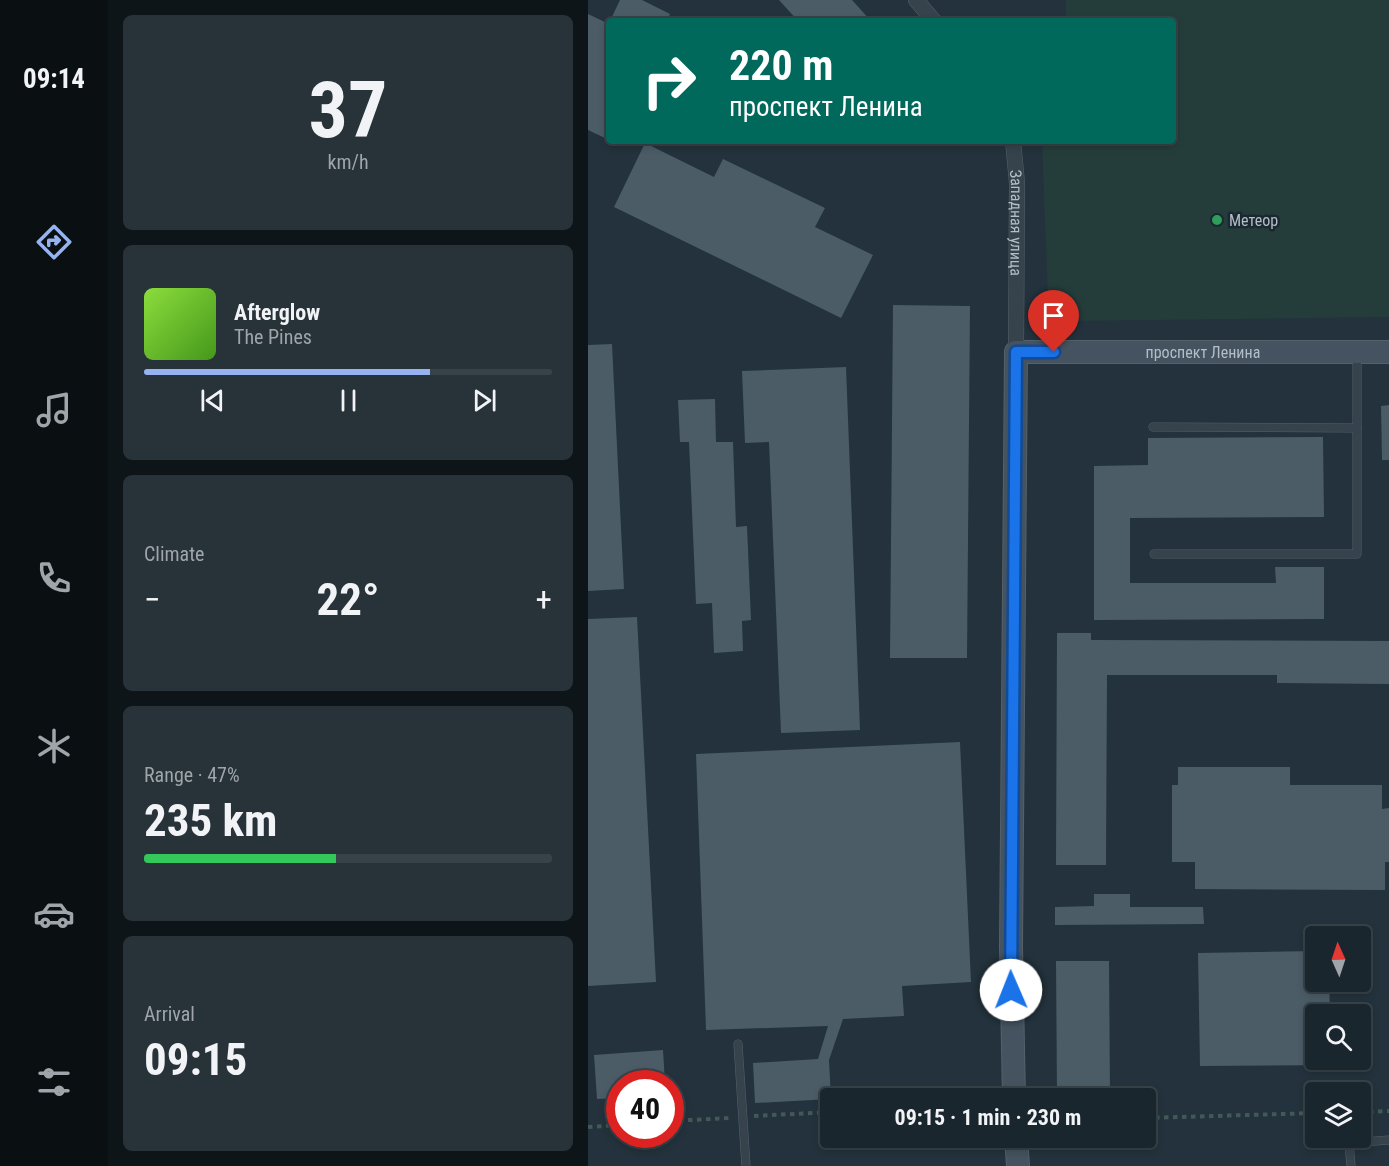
<!DOCTYPE html>
<html lang="en">
<head>
<meta charset="utf-8">
<style>
  :root { --surface:#1a262d; --page:#273239; --text:#f1f3f6; --muted:#9fa5aa; --line:#384349; --accent:#95b2f1 }
  body { margin:0; font-family:"Roboto Condensed",sans-serif; background:var(--page); color:var(--text); height:100vh; display:flex; flex-direction:column; font-size:22px; white-space:nowrap }
  * { box-sizing:border-box; margin:0 }
  p { font-size:20px; color:var(--muted) }
  .icon { flex:none; width:33px; height:33px; fill:none; stroke:currentColor; stroke-width:2; stroke-linecap:round; stroke-linejoin:round }
  .map { position:relative; flex:1; overflow:hidden }
  .drawer { display:flex; flex-direction:column; gap:15px; padding:15px; background:#0e1519; width:480px }
  .drawer>* { flex:none }
  .guide { position:absolute; left:18px; top:18px; width:570px; height:126px; border-radius:6px; box-shadow:0 3px 9px #0003,0 0 0 2px var(--line); background:#00695c; color:#fff; overflow:hidden }
  .needle { width:39px; rotate:357deg }
  .tools { position:absolute; left:717px; top:926px; display:grid; gap:12px }
  .tools a { display:grid; place-items:center; width:66px; height:66px; border-radius:6px; background:var(--surface); box-shadow:0 3px 9px #0003,0 0 0 2px var(--line); font-size:30px }
  .speed { position:absolute; left:18px; top:1070px; display:flex; gap:12px; font-size:30px; font-weight:700; text-align:center }
  .speed>* { display:grid; place-content:center; width:78px; height:78px; border-radius:50%; background:var(--surface); box-shadow:0 3px 9px #0003,0 0 0 2px var(--line); line-height:1 }
  .speed .limit { border:9px solid #d22; background:#fff; color:#111 }
  .pin { position:absolute; display:grid; place-items:center; width:51px; height:51px; color:#fff; margin:-62px -26px; border-radius:50% 50% 50% 0; rotate:-45deg; box-shadow:0 0 6px #0007 }
  .pin .icon { rotate:45deg }
  .me { position:absolute; width:66px; margin:-33px; rotate:359deg; stroke-linejoin:round; filter:drop-shadow(0 0 4px #0008) }
  .turn { display:flex; align-items:center; gap:21px; height:126px; padding:0 24px; font-size:27px }
  .turn .icon { width:78px; height:78px; stroke-width:2.5 }
  .turn b { display:block; font-size:42px; line-height:51px }
  .big { font-size:45px; font-weight:700; line-height:1.1 }
  .drawer .widget { flex:1; display:flex; flex-direction:column; justify-content:center; gap:9px; min-width:0; padding:0 21px; border-radius:9px; background:var(--page) }
  .drawer .dial { align-items:center; gap:0 }
  .dial b { font-size:78px; line-height:1 }
  .song { display:flex; align-items:center; gap:18px }
  .cover { width:72px; height:72px; border-radius:9px; background:linear-gradient(135deg,hsl(90 70% 55%),hsl(100 70% 35%)) }
  .played { height:6px; border-radius:3px; background:linear-gradient(90deg,var(--accent) 70%,var(--line) 70%) }
  .keys { display:flex; justify-content:space-around; direction:ltr }
  .heat { display:flex; justify-content:space-between; align-items:center; font-size:33px; direction:ltr }
  .charge { height:9px; border-radius:4px; background:linear-gradient(90deg,#34c759 47%,var(--line) 0) }
  .trip { position:absolute; left:232px; top:1088px; width:336px; height:60px; border-radius:6px; background:var(--surface); box-shadow:0 3px 9px #0003,0 0 0 2px var(--line); font-weight:700; line-height:60px; text-align:center }
  main { display:flex; flex:1; min-height:0 }
  .tab-bar { display:flex; flex-direction:column; width:108px; justify-content:space-around; align-items:center; background:#0a0f12; color:var(--muted) }
  .tab-bar .icon { width:42px; height:42px }
  .tab-bar .on { color:var(--accent) }
  .tab-bar b { font-size:27px; color:var(--text) }
  .map>svg:first-child { display:block }
  .green { fill:#243d3b }
  .building { fill:#4b5c67 }
  .lines { fill:none; stroke-linecap:round; stroke-linejoin:round }
  .lane-casing { stroke:#55616a; stroke-width:9 }
  .street-casing { stroke:#55616a; stroke-width:16 }
  .secondary-casing { stroke:#55616a; stroke-width:24 }
  .path { stroke:#425958; stroke-width:4; stroke-dasharray:4.5 4.5; stroke-linecap:butt }
  .lane { stroke:#36434c; stroke-width:8 }
  .street { stroke:#36434c; stroke-width:15 }
  .secondary { stroke:#44535f; stroke-width:22 }
  .route-casing { stroke:#114b97; stroke-width:15 }
  .route { stroke:#1a73e8; stroke-width:10 }
  .leisure-dot { fill:#2e9e5b; stroke:#1c2831; stroke-width:2 }
  .labels { text-anchor:middle; stroke-width:5; stroke-linejoin:round; paint-order:stroke }
  .poi-label { font-size:16px; fill:#b2bec8; stroke:#1c2831; text-anchor:start }
  .street-label { font-size:16px; fill:#b2bec8; stroke:#1c2831 }
</style>
</head>
<body>
<main>
<nav class="tab-bar">
<b>09:14</b>
<svg class="icon on" aria-label="directions" viewBox="0 0 24 24"><path d="M12 3l9 9-9 9-9-9zM9 14v-3h6M13 9l2 2-2 2"/></svg>
<svg class="icon" aria-label="music" viewBox="0 0 24 24"><path d="M9 18V5l10-2v13"/><circle cx="6" cy="18" r="3"/><circle cx="16" cy="16" r="3"/></svg>
<svg class="icon" aria-label="phone" viewBox="0 0 24 24"><path d="M5 4h4l2 5-3 2q2 4 5 5l2-3 5 2v4C11 20 4 13 5 4z"/></svg>
<svg class="icon" aria-label="climate" viewBox="0 0 24 24"><path d="M12 3v18M4 7l16 10M4 17L20 7"/></svg>
<svg class="icon" aria-label="car" viewBox="0 0 24 24"><path d="M5 17H2v-5l4-1 3-4h7l3 4 3 1v5h-3M9 17h6M6 11h13"/><circle cx="7" cy="17" r="2"/><circle cx="17" cy="17" r="2"/></svg>
<svg class="icon" aria-label="filters" viewBox="0 0 24 24"><path d="M4 7h16M4 17h16"/><circle cx="9" cy="7" r="2"/><circle cx="15" cy="17" r="2"/></svg>
</nav>
<section class="drawer">
<div class="widget dial"><b>37</b><p>km/h</p></div>
<div class="widget">
<div class="song"><i class="cover"></i><div><b>Afterglow</b><p>The Pines</p></div></div>
<div class="played"></div>
<div class="keys"><svg class="icon" aria-label="previous" viewBox="0 0 24 24"><path d="M18 5L8 12l10 7zM5 5v14"/></svg><svg class="icon" aria-label="pause" viewBox="0 0 24 24"><path d="M8 5v14M16 5v14"/></svg><svg class="icon" aria-label="next" viewBox="0 0 24 24"><path d="M6 5l10 7-10 7zM19 5v14"/></svg></div>
</div>
<div class="widget"><p>Climate</p>
<div class="heat"><a>−</a><b class="big">22°</b><a>+</a></div>
</div>
<div class="widget"><p>Range · 47%</p><b class="big">235 km</b><div class="charge"></div></div>
<div class="widget"><p>Arrival</p><b class="big">09:15</b></div>
</section>
<div class="map">
<svg width="801" height="1166" viewBox="0 0 801 1166">
  <rect width="100%" height="100%" fill="#23323c"/>
  <path class="green" d="M 478,0 L 801,0 L 801,317 L 478,321 L 460,299 L 454,141 L 585,141 L 585,21 L 478,21 Z"/>
  <g class="building">
    <path d="M 32,0 L 54,0 L 82,14 L 79,21 L 22,21 Z"/>
    <path d="M 191,0 L 264,0 L 283,21 L 210,21 Z"/>
    <path d="M 0,14 L 21,24 L 21,140 L 0,130 Z"/>
    <path d="M 57,143 L 126,177 L 135,159 L 237,208 L 227,227 L 285,255 L 253,318 L 26,207 Z"/>
    <path d="M 305,305 L 382,306 L 379,658 L 302,658 Z"/>
    <path d="M 24,344 L 36,589 L 0,591 L 0,345 Z"/>
    <path d="M 258,367 L 272,730 L 193,733 L 181,442 L 157,443 L 154,371 Z"/>
    <path d="M 127,399 L 128,442 L 145,442 L 148,527 L 159,526 L 163,620 L 154,621 L 155,651 L 126,653 L 124,603 L 108,604 L 101,442 L 92,442 L 90,400 Z"/>
    <path d="M 801,405 L 801,460 L 794,460 L 793,406 Z"/>
    <path d="M 735,437 L 736,517 L 542,518 L 542,583 L 688,583 L 687,567 L 736,567 L 736,619 L 506,620 L 506,466 L 560,465 L 560,438 Z"/>
    <path d="M 49,617 L 68,982 L 0,986 L 0,619 Z"/>
    <path d="M 469,633 L 503,633 L 503,640 L 801,641 L 801,684 L 689,683 L 689,675 L 519,675 L 518,865 L 468,865 Z"/>
    <path d="M 372,742 L 383,982 L 314,986 L 316,1016 L 255,1019 L 241,1060 L 243,1099 L 167,1103 L 165,1063 L 230,1059 L 240,1026 L 118,1030 L 108,754 Z"/>
    <path d="M 590,767 L 702,767 L 702,785 L 794,785 L 794,809 L 801,808 L 801,862 L 797,862 L 797,890 L 607,889 L 607,862 L 584,862 L 584,785 L 590,785 Z"/>
    <path d="M 506,894 L 542,894 L 542,907 L 615,907 L 616,924 L 467,925 L 467,907 L 506,906 Z"/>
    <path d="M 728,951 L 728,981 L 741,981 L 742,1014 L 728,1014 L 728,1059 L 742,1059 L 742,1065 L 612,1066 L 610,953 Z"/>
    <path d="M 468,961 L 521,961 L 522,1093 L 469,1094 Z"/>
    <path d="M 75,1050 L 77,1083 L 32,1083 L 32,1098 L 9,1099 L 6,1055 Z"/>
  </g>
  <g class="lines">
    <g class="lane-casing">
      <g id="lane">
        <path d="M 565,427 L 769,428"/>
        <path d="M 566,554 L 769,554 L 769,353"/>
        <path d="M 150,1044 L 158,1166"/>
        <path d="M 763,1166 L 761,1143 L 801,1140"/>
      </g>
    </g>
    <g class="street-casing">
      <g id="street">
        <path d="M 328,0 L 346,21"/>
        <path id="s1" d="M 425,141 L 429,183 L 428,352"/>
      </g>
    </g>
    <g class="secondary-casing">
      <g id="secondary">
        <path id="s2" d="M 426,1098 L 423,947 L 428,352 L 801,352"/>
        <path d="M 428,1137 L 430,1166"/>
      </g>
    </g>
    <g class="path">
      <path d="M 772,1112 L 801,1111"/>
      <path d="M 166,1116 L 243,1112"/>
      <path d="M 558,1118 L 728,1113"/>
      <path d="M 82,1121 L 143,1118"/>
      <path d="M 0,1127 L 32,1125"/>
    </g>
    <use href="#lane" class="lane"/>
    <use href="#street" class="street"/>
    <use href="#secondary" class="secondary"/>
  </g>
  <g class="lines">
    <g class="route-casing">
      <path id="route" d="M 423,990 L 428,352 L 466,352"/>
    </g>
    <use href="#route" class="route"/>
  </g>
  <circle class="leisure-dot" cx="629" cy="220" r="6"/>
  <g class="labels">
    <g class="poi-label">
      <text x="641" y="226">Метеор</text>
    </g>
    <g class="street-label">
      <text dy="6" stroke="none"><textPath href="#s1" startOffset="82">Западная улица</textPath></text>
      <text dy="6" stroke="none"><textPath href="#s2" startOffset="933">проспект Ленина</textPath></text>
    </g>
  </g>
</svg>
<div class="tools">
<a><svg class="needle" viewBox="-14 -14 28 28"><path d="M0-13l5 13h-10z" fill="#e53935"/><path d="M0 13l5-13h-10z" fill="#9fa5aa"/></svg></a>
<a><svg class="icon" aria-label="search" viewBox="0 0 24 24"><circle cx="10" cy="10" r="6"/><path d="M15 15l6 6"/></svg></a>
<a><svg class="icon" aria-label="layers" viewBox="0 0 24 24"><path d="M12 4l9 5-9 5-9-5zM3 14l9 5 9-5"/></svg></a>
</div>
<div class="speed"><div class="limit">40</div></div>
<div class="pin" style="left:466px;top:352px;background:#d93025"><svg class="icon" aria-label="arrive" viewBox="0 0 24 24"><path d="M6 21V4h12l-3 4 3 4H6"/></svg></div>
<svg class="me" style="left:423px;top:990px" viewBox="-20 -20 40 40"><circle r="19" fill="#fff"/><path d="M0-13L10 11 0 6-10 11z" fill="#1a73e8"/></svg>
<div class="trip">09:15 · 1 min · 230 m</div>
<div class="guide">
<div class="turn"><svg class="icon" aria-label="right" viewBox="0 0 24 24"><path d="M7 20v-9h11M14 6l5 5-5 5"/></svg><div><b>220 m</b>проспект Ленина</div></div>
</div>
</div>
</main>
</body>
</html>
